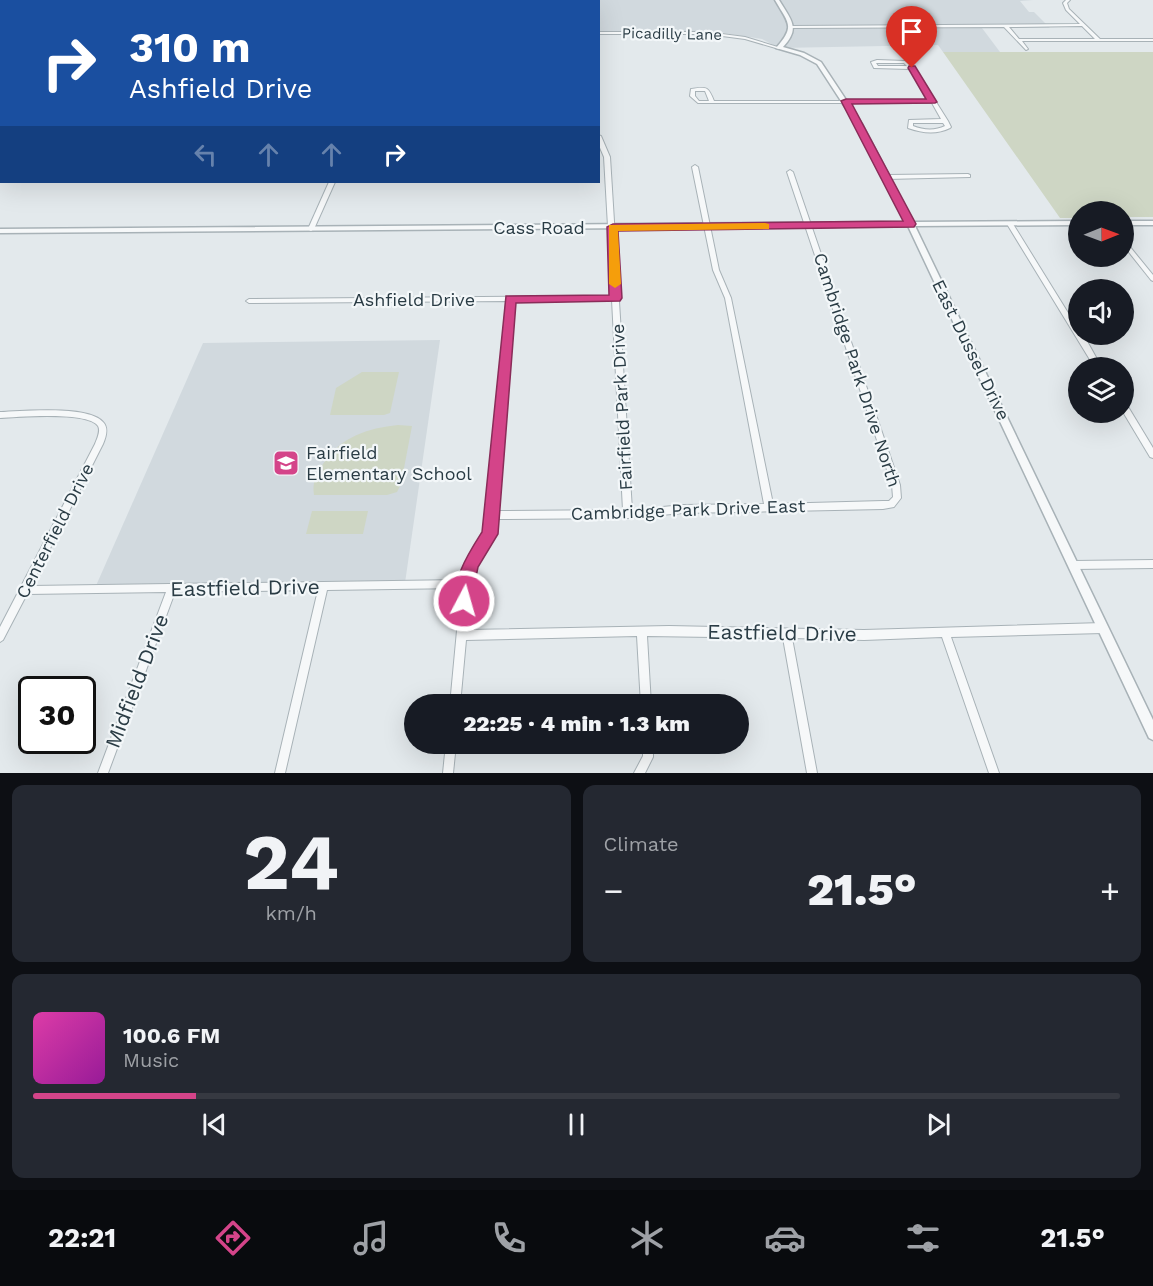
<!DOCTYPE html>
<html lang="en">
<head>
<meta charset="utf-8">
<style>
  :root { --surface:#171b24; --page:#242831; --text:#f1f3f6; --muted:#9ea1a6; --line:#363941; --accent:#d44489 }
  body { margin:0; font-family:"Work Sans",sans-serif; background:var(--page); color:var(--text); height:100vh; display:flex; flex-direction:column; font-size:22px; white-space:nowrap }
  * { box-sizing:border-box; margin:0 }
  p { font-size:20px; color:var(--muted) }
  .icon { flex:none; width:33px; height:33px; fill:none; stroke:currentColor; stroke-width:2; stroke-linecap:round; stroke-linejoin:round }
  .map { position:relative; height:773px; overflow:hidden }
  .details { display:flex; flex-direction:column; gap:12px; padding:12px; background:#0d0f14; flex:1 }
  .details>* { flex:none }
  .top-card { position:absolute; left:0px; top:0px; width:600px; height:183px; box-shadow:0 6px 24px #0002; background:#1a4fa0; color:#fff; overflow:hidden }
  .needle { width:39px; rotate:89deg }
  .buttons { position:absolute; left:1068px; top:201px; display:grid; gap:12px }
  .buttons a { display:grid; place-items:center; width:66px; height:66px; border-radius:50%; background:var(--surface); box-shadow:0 6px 24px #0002; font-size:30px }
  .speed { position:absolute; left:18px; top:676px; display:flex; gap:12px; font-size:30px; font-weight:700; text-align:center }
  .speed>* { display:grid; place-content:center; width:78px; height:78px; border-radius:50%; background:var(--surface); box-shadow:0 6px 24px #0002; line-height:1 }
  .speed .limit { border:3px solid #111; border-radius:9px; background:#fff; color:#111 }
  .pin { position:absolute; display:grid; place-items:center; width:51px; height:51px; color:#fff; margin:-62px -26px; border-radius:50% 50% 50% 0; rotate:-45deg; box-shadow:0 0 6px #0007 }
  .pin .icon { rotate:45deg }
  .me { position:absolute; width:66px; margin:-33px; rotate:6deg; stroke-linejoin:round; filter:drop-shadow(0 0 4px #0008) }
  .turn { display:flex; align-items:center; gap:21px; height:126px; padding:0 30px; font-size:27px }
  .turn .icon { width:78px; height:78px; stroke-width:2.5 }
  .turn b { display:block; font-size:42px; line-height:51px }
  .lanes { display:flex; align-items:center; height:57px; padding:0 30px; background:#0003; justify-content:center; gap:30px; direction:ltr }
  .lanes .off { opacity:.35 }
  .big { font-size:45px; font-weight:800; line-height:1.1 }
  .details .card { flex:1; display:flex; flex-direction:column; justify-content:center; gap:9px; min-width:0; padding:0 21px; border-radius:12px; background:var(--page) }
  .details .dial { align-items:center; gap:0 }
  .dial b { font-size:78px; line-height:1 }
  .song { display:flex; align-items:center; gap:18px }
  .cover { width:72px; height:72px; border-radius:9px; background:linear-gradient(135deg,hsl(320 70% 55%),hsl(300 70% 35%)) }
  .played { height:6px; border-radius:3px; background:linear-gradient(90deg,var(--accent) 15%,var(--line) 15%) }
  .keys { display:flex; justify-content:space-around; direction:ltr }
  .heat { display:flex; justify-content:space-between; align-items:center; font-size:33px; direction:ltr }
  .details .tiles { flex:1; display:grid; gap:12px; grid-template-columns:1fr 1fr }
  .card:last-child { grid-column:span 2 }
  .trip { position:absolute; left:404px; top:694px; width:345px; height:60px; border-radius:30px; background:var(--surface); box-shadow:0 6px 24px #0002; font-weight:800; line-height:60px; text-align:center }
  .tabs { display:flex; height:96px; justify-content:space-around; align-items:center; background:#090b0e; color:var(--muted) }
  .tabs .icon { width:42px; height:42px }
  .tabs .active { color:var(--accent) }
  .tabs b { font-size:27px; color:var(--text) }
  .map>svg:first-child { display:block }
  .built { fill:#d1d9de }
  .green { fill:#ced6c4 }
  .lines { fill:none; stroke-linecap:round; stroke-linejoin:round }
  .minor-casing { stroke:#a8b2b7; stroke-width:2 }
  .tertiary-casing { stroke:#a8b2b7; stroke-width:3 }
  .primary-casing { stroke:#a2b2b8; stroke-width:3 }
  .minor { fill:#f6f8f9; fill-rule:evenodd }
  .tertiary { fill:#f6f8f9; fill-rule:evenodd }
  .primary { fill:#fff; fill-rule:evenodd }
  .route { fill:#d44489; stroke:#8a2c59; stroke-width:1.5 }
  .slow { fill:#f59e0b }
  .labels { text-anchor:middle; stroke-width:4.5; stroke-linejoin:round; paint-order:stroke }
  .far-street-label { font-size:15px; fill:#2a3c45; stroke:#f3f7f9 }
  .street-label { font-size:18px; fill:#2a3c45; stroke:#f3f7f9 }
  .poi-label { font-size:18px; fill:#2a3c45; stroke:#f3f7f9; text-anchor:start }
  .near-street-label { font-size:21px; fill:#2a3c45; stroke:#f3f7f9 }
</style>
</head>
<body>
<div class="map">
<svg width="1153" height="773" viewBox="0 0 1153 773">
  <rect width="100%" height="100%" fill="#e3e9ec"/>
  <g class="built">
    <path d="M 0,0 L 238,0 L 2,2 L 0,40 Z"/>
    <path d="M 488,0 L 1033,0 L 1020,1 L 1029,12 L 1034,12 L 1050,28 L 982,28 L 1000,52 L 943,52 L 938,45 L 779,48 L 762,39 L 718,32 L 599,31 L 598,2 Z"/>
    <path d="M 440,340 L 405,583 L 95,588 L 203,343 Z"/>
  </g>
  <g class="green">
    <path d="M 943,52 L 1153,52 L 1153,217 L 1124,217 L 1124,212 L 1078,212 L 1078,218 L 1060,218 Z"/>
    <path d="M 362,372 L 399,372 L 390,413 L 384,415 L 330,415 L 336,388 Z"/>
    <path d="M 398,425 L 412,426 L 401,484 L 397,492 L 387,495 L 314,495 C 312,482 316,475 323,464 C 340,437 368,428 398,425 Z"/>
    <path d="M 312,511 L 368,511 L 363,534 L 306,534 Z"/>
  </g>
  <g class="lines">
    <g class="minor-casing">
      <g id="minor">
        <path d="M 1066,0 L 1070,0 L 1067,3 L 1069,9 L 1100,39 L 1153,39 L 1153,41 L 1022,41 L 1028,49 L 1026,50 L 1004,27 L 792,28 L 790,27 L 792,26 L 1080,24 L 1066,10 L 1063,3 ZM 1082,26 L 1095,39 L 1019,39 L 1009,27 Z"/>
        <path d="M 598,32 L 707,32 L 745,37 L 781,48 L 779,49 L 745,39 L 707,34 L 598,34 Z"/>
        <path d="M 877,60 L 905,61 L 914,67 L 948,121 L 951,127 L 950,128 C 936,135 922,133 908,128 L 909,120 L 941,119 L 932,103 L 698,103 L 690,96 L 691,89 C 707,87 708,86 714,101 L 930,101 L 910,69 L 874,68 L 871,62 ZM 876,63 L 904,63 L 907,66 L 878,66 ZM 695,91 L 705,91 L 709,101 L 699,101 L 695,96 ZM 913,123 L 943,123 L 945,126 C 935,131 923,130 913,126 Z"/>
        <path d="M 598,135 L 601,136 L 610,157 L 632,510 L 683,505 L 764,504 L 725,298 L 713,270 L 692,167 L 695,165 L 698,167 L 719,270 L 731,298 L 773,504 L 883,501 L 889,501 L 893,497 L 892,485 L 787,172 L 790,170 L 793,172 L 900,485 L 901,498 L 894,507 L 883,509 L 683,513 L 628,518 L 496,519 L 494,534 L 475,565 L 472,572 L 467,630 L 669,626 L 864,630 L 1103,623 L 1106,625 L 1108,628 L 1106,631 L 1103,633 L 951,637 L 999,773 L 989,773 L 942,637 L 864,640 L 792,638 L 817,773 L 807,773 L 783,638 L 647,636 L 651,705 L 641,705 L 637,636 L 466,640 L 460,705 L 450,705 L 461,588 L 327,590 L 285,773 L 275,773 L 318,590 L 175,592 L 108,773 L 98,773 L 166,592 L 27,594 L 3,640 L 0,642 L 0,627 L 95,444 C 97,439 101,431 98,426 C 88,411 17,417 0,418 L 0,412 C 22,411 89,405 103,422 C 109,428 106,437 103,444 L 31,586 L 462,580 C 463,561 477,549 486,534 L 506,301 L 249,303 L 246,301 L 249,299 L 612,296 L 604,157 L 598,143 ZM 612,300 L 623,510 L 496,511 L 513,301 Z"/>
        <path d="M 968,174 L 970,175 L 970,177 L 887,179 L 884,177 L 887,175 Z"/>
        <path d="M 329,182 L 335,182 L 314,229 L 311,231 L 309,230 L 308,229 Z"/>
        <path d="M 1010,222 L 1013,224 L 1078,329 L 1078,334 L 1083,334 L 1102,368 L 1095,368 L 1007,224 Z"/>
        <path d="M 1124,241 L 1126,242 L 1153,275 L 1153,281 L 1151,280 L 1124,246 Z"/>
        <path d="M 1124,404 L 1127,405 L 1153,448 L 1153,458 L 1150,457 L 1123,412 Z"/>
        <path d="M 1153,560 L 1153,568 L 1074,569 L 1071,568 L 1069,565 L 1071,562 L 1074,561 Z"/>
        <path d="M 446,744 L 456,744 L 453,773 L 443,773 Z"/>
        <path d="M 643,744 L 653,744 L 653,757 L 645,773 L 634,773 L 643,756 Z"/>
      </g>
    </g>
    <g class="tertiary-casing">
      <g id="tertiary">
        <rect x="479" y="0" width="4" height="2"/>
        <path d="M 775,0 L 779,0 C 791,20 801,28 783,47 L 804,53 L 821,62 L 862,124 L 913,222 L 1078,221 L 1078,225 L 915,226 L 1153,720 L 1153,740 L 1149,738 L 908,226 L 0,233 L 0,229 L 905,222 L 856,124 L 817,64 L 800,55 L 776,48 C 796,26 788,23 775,0 Z"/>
        <rect x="1124" y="221" width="29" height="4"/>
      </g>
    </g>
    <g class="primary-casing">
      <g id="primary">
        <path d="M 251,0 L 250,2 L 239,2 Z"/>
        <rect x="0" y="40" width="2" height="4"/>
      </g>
    </g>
    <use href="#minor" class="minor"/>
    <use href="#tertiary" class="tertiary"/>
    <use href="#primary" class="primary"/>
  </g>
  <path class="route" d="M 909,66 L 915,66 L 937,102 L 935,103 L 852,104 L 916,224 L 914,227 L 618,231 L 622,298 L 620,301 L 516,303 L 498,534 L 478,567 L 470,607 L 464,609 L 458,607 C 448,584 470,551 482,532 L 506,296 L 609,295 L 607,227 L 613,224 L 903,221 L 841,101 L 846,99 L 926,99 L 908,68 Z"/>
  <path class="slow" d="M 765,223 L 769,224 L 769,229 L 618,231 L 621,284 L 615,288 L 609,284 L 609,225 Z"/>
  <defs>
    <g id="school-square" transform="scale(1.35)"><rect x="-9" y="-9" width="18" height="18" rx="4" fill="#d44489" stroke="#f3f7f9"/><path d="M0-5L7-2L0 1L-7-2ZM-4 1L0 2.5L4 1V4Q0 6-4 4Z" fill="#fff"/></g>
  </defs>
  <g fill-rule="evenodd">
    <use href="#school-square" x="286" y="463"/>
  </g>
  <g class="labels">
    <g class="far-street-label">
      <text transform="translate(672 34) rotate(1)" y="5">Picadilly Lane</text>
    </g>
    <g class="street-label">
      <text x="539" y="234">Cass Road</text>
      <text x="414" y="306">Ashfield Drive</text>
      <text transform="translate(971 350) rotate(64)" y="6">East Dussel Drive</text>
      <text transform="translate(857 370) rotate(72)" y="6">Cambridge Park Drive North</text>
      <text transform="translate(622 407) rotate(-93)" y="6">Fairfield Park Drive</text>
      <text transform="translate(688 510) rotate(-2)" y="6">Cambridge Park Drive East</text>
      <text transform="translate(55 531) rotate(-63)" y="6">Centerfield Drive</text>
    </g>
    <g class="poi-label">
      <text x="306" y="459">Fairfield<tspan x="306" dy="21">Elementary School</tspan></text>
    </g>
    <g class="near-street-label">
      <text transform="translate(245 588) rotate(-1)" y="7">Eastfield Drive</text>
      <text transform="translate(782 633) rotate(1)" y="7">Eastfield Drive</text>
      <text transform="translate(137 681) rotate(-69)" y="7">Midfield Drive</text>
    </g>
  </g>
</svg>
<div class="buttons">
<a><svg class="needle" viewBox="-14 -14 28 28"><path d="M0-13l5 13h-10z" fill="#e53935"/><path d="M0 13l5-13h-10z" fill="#9ea1a6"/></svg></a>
<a><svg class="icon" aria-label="sound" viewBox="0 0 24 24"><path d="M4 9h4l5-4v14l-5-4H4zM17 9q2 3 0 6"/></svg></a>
<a><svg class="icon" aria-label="layers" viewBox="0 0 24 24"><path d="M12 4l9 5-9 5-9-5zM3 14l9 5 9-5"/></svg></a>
</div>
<div class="speed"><div class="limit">30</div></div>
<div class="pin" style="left:912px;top:68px;background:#d93025"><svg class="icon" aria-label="arrive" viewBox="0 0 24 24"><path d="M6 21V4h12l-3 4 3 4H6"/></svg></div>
<svg class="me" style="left:464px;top:601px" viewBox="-20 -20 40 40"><circle r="17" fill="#d44489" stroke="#fff" stroke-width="3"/><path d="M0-11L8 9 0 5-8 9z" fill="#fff"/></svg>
<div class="trip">22:25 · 4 min · 1.3 km</div>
<div class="top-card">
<div class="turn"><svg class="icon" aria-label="right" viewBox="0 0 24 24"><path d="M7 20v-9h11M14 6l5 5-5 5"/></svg><div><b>310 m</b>Ashfield Drive</div></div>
<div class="lanes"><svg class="icon off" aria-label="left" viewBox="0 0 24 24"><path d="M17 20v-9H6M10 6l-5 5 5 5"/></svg><svg class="icon off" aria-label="ahead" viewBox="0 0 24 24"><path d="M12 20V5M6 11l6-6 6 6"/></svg><svg class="icon off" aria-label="ahead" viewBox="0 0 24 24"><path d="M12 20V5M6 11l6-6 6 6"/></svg><svg class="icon" aria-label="right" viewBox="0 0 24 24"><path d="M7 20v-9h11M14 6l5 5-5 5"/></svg></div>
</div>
</div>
<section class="details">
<div class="tiles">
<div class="card dial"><b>24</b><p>km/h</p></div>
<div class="card"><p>Climate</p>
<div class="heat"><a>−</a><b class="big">21.5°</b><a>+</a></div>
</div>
<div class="card">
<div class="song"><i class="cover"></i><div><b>100.6 FM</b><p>Music</p></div></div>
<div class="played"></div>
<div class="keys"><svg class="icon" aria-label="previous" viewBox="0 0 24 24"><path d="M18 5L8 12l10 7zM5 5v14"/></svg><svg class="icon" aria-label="pause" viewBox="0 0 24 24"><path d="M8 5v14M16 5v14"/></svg><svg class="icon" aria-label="next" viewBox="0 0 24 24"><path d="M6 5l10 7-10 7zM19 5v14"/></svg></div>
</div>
</div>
</section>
<nav class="tabs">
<b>22:21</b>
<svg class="icon active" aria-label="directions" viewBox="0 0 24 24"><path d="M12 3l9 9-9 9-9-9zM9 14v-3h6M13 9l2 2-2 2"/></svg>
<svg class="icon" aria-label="music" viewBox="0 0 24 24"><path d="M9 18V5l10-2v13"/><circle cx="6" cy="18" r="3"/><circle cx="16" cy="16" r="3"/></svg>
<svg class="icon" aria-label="phone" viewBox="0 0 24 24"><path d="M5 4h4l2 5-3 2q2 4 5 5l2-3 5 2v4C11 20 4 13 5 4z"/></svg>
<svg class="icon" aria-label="climate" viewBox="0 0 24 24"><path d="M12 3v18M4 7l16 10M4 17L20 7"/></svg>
<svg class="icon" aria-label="car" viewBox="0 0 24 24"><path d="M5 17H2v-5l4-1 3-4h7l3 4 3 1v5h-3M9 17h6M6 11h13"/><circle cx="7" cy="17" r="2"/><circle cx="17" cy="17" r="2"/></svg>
<svg class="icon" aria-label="filters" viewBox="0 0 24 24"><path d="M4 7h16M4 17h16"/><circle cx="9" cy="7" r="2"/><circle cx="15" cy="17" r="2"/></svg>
<b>21.5°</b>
</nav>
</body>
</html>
